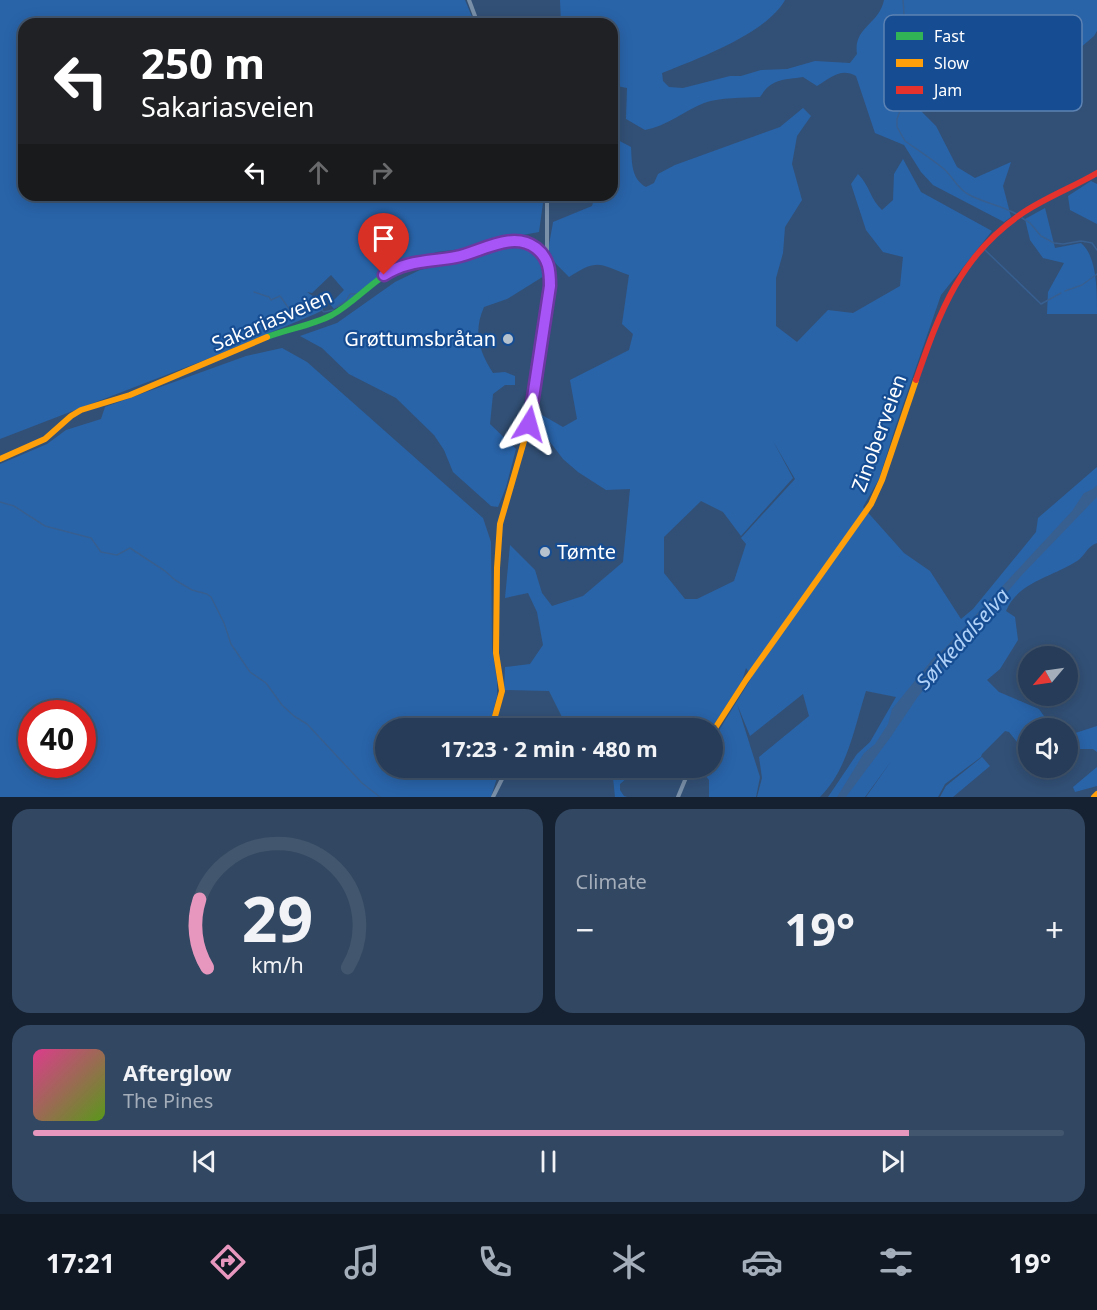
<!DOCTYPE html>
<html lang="en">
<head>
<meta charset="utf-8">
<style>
  :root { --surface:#263c58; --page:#324761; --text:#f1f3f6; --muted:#a4adba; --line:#42566e; --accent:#e797bd }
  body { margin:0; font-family:"Noto Sans",sans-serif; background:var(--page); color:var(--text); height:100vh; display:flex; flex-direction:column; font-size:22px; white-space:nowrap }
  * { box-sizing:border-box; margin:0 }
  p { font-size:20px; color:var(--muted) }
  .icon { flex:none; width:33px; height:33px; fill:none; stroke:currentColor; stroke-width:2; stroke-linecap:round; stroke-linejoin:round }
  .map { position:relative; height:797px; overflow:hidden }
  .panel { display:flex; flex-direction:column; gap:12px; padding:12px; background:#152130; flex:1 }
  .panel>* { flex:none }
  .top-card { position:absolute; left:18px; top:18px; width:600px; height:183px; border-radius:18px; box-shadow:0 3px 15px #0003,0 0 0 2px var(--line); background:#202124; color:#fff; overflow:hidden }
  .needle { width:39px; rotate:241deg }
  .fabs { position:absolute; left:1018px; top:646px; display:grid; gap:12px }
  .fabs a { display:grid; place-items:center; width:60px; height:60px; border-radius:50%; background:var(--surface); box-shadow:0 3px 15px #0003,0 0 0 2px var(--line); font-size:30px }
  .speed { position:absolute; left:18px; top:700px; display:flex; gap:12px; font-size:30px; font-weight:700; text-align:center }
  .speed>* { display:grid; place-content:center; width:78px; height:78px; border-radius:50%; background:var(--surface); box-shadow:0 3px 15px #0003,0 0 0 2px var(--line); line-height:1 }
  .speed .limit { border:9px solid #d22; background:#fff; color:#111 }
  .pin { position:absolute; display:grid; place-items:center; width:51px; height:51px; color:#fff; margin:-62px -26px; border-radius:50% 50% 50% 0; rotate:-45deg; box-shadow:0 0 6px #0007 }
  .pin .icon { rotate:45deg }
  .me { position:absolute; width:66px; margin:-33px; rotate:8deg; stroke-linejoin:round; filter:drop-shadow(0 0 4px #0008) }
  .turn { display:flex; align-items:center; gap:21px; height:126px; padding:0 24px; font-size:27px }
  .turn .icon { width:78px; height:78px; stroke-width:2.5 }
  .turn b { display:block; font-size:42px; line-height:51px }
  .lanes { display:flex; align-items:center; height:57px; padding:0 24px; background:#0003; justify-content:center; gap:30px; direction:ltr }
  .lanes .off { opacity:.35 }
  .big { font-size:45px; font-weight:700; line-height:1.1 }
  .panel .widget { flex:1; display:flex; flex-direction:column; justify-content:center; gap:9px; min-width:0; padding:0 21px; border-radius:18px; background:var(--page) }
  .panel .dial { align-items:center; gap:0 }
  .dial svg { height:156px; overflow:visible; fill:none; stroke:var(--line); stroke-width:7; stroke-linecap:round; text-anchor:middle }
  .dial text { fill:var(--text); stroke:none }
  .song { display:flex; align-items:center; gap:18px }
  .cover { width:72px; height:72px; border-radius:9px; background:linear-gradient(135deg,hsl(330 70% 55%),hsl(90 70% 35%)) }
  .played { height:6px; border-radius:3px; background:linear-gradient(90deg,var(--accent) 85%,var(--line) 85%) }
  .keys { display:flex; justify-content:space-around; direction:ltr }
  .heat { display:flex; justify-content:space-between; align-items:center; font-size:33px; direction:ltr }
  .panel .tiles { flex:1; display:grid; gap:12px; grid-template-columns:1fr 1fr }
  .widget:last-child { grid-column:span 2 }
  .trip { position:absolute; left:375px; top:718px; width:348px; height:60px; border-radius:30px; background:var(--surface); box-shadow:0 3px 15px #0003,0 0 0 2px var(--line); font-weight:700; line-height:60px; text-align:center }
  .dock { display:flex; height:96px; justify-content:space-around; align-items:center; background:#0f1823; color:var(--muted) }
  .dock .icon { width:42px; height:42px }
  .dock .selected { color:var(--accent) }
  .dock b { font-size:27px; color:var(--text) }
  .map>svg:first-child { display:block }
  .green { fill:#2964a9; fill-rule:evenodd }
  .water { fill:#375f90 }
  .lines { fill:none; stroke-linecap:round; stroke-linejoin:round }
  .stream { stroke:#375f90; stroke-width:1.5 }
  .street { stroke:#7a90a9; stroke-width:4 }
  .fast { stroke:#30b455; stroke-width:6 }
  .slow { stroke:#ff9f0a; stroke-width:6 }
  .jam { stroke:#e5322d; stroke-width:6 }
  .route-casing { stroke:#6d37a1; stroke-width:15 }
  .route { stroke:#a855f7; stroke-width:10 }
  .poi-dot { fill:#b7c2cf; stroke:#164d92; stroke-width:2 }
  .labels { text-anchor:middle; stroke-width:4.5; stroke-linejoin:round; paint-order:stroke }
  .street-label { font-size:20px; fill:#fff; stroke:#164d92 }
  .poi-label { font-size:20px; fill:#fff; stroke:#164d92; text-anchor:end }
  .water-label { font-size:21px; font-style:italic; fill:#b0d1f8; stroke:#164d92 }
  .key { fill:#164d92; stroke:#5c82b3; stroke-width:1.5 }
  .key-label { font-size:16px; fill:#fff }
</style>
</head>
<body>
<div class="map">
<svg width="1097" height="797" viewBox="0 0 1097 797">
  <rect width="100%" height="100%" fill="#325076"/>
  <g class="green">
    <path d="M 0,0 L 465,0 L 475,24 L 24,24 L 24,195 L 542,195 L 543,203 L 539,232 L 490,241 L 461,249 L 437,252 L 396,265 L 381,274 L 348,301 L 334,309 L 330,304 L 344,290 L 331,275 L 312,293 L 307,292 L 321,302 L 323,310 L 315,314 L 210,358 L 0,439 Z"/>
    <path d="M 560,0 L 785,0 C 766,34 697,59 662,73 L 663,81 L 669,87 L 683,88 L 730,76 L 741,76 L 761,70 L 787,69 L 815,61 L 850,63 L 857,54 C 853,27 879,25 884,0 L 1097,0 L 1097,31 L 1094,36 L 1059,66 L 1045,59 L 1033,35 L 1013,36 L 989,48 L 979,44 L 966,33 L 952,45 L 954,66 L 933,75 L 922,112 L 936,126 L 957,167 L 975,178 L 1011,162 L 1003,186 L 1011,217 L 1004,222 L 933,185 L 921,172 L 904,145 L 875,133 L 856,76 C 841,67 830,78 817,86 L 803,77 C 783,80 772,78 760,97 C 742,98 721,97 704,103 C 684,111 667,126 645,130 L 626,119 L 627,88 L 612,85 L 612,24 L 561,24 Z"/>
    <path d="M 803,108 L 811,116 L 797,136 L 792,164 L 802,200 L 785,227 L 783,253 L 776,278 L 776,326 L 797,342 L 828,310 L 853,313 L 900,286 L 903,257 L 883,252 L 866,230 L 851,184 L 858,174 C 870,186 870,199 882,210 L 893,200 L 894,174 L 903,159 L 921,192 L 992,231 L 941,295 L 896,425 L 879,479 L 863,507 L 904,553 L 930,571 L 961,619 L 973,609 L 1036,532 L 1038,518 L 1097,467 L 1097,543 C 1087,546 1085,556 1077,561 C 1052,577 1018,582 1006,611 L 1015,617 L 1018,640 L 1000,669 L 987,680 L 999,692 L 1039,709 L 1049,723 L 1038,729 L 1029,729 L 1029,734 L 1017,742 L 1009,732 L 1005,731 L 982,754 L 981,757 L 945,784 L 938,797 L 866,797 L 892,760 L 865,797 L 828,797 L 857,754 L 870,742 L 896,697 L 866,691 C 854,728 848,769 820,797 L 757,797 L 762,778 L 759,757 L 809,716 L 803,694 L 750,736 L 737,704 L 760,777 L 756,797 L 709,797 L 709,780 L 699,768 L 712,768 L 713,740 L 752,677 L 746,668 L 742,681 L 711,729 L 561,729 L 564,724 L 577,727 L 565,723 L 549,691 L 504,690 L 505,667 L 530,664 L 543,645 L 537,612 L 528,593 L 505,598 L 510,545 L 535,570 L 542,593 L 552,606 L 583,596 L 623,562 L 630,489 L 606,490 L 578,472 L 563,459 L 534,421 L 535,411 L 563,427 L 577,419 L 570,380 L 629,350 L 633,334 L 622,324 L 629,275 C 599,264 598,258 569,277 C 563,270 548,259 549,248 C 549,242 552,230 553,222 L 592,206 L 595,195 L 612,195 L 612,137 L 631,147 C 632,162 631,179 646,187 L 654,183 L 658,174 L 675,165 L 780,127 ZM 773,441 L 795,479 L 741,538 L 746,544 L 734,581 L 697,599 L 685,599 L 664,573 L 664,537 L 701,501 L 723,512 L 741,536 L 793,478 Z"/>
    <path d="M 1091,181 L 1097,184 L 1097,224 L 1070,210 L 1068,196 Z"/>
    <path d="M 1045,208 L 1055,248 L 1081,243 C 1097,256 1097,290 1097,314 L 1047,314 L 1048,292 L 1064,263 L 1043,258 L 1030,240 L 1025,219 Z"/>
    <path d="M 510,245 L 530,247 L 543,262 L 544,276 L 507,299 L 484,307 C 473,332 479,351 493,373 L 505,372 L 515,376 L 515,385 L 505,385 L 493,394 L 490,424 L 516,449 L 506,487 L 498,507 L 491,506 L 453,472 L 444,450 L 434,435 L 396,398 L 349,374 L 322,348 L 300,336 L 337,323 L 395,282 L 420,270 L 463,260 Z"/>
    <path d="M 282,348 L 307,362 L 483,518 L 491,542 L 492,648 L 497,680 L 497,696 L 490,724 L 490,729 L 386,729 L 386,768 L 500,768 L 491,797 L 0,797 L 0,464 L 47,444 L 66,430 L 101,419 L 105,407 L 246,356 ZM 32,714 L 82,714 L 82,765 L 32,765 Z"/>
    <path d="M 1097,726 L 1097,752 L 1093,749 L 1074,749 L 1069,735 Z"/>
    <path d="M 982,757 L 990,766 L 953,797 L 940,797 L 946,786 Z"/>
    <path d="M 1097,767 L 1097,786 L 1075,792 L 1073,787 Z"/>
    <path d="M 612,768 L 628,768 L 627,778 L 620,784 L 620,790 L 624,796 L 627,797 L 615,797 Z"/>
  </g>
  <path class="water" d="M 1097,485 L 1097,497 L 1021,576 L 965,643 L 938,672 L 917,698 L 890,738 L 846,797 L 837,797 L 864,753 L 875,744 L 888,724 L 892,709 L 935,656 L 945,648 L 1072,511 L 1084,493 L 1093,489 Z"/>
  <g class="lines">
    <g class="stream">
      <path d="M 903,0 L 904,14 L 901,29 L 913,48 L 915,56 L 900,80 L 899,87 L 902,106 L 897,119 L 897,127 L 905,141 C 918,150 932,159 944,169 C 952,176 956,186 966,193 C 982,203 1002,205 1018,215"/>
      <path d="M 1022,218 L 1030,223 L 1041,236 L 1054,243 L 1063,244 L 1081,241 L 1087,242 L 1092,243 L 1097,250"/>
      <path d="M 985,250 L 1041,304 L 1061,293"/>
      <path d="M 1065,291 L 1082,285 L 1097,274"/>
      <path d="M 254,292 L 269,297 L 271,300 L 280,296 L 290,310 L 316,306 L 324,312 L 333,310"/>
      <path d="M 336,307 L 346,301 L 350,294 L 359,294"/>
      <path d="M 0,502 L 14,506 L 45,526 L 91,538 L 101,552 L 117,555 L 130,548 L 165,571 L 175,580 L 192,590 L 207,594 L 211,597 L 224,623 L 231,644 L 250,672 L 266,683 L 282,705 L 294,716 L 307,724 L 362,783 L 380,797"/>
    </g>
    <g class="street">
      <path d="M 469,0 L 478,24"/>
      <path d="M 547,195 L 547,259"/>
      <path d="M 493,797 L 502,779 L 503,768"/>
      <path d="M 678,797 L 690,768"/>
    </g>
    <path class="fast" d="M 267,337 C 288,329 313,325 332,315 C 357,301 374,278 400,267 C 419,258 442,259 463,255 C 480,252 498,241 516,241 C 551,242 551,279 547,304"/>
    <g class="slow">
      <path d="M 0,459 L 45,439 L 71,416 L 81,410 L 130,395 L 267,337"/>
      <path d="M 494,729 L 494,720 L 502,691 L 496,653 L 497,568 L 500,524 L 529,424 L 547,304"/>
      <path d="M 712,733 L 746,680 L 871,504 L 882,480 L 916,380"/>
      <path d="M 1094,797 L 1097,794"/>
    </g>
    <path class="jam" d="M 916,380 C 940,311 960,255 1024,212 C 1047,197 1073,187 1097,173"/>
  </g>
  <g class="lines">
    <g class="route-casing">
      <path id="route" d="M 384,275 C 407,260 430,262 456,257 C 481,252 512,230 536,248 C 549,258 550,271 550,286 L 529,424"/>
    </g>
    <use href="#route" class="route"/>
  </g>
  <g class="poi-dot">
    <circle cx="508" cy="339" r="6"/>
    <circle cx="545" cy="552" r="6"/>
  </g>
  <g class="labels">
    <g class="street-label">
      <text transform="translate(272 320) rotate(-23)" y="7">Sakariasveien</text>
      <text transform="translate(879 433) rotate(-70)" y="7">Zinoberveien</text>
    </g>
    <g class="poi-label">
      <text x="496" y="346">Grøttumsbråtan</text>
      <text x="557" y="559" text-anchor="start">Tømte</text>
    </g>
    <g class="water-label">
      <text transform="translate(963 639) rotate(-48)" y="7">Sørkedalselva</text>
    </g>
  </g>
  <rect x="884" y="15" width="198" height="96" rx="9" class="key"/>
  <rect x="896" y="32" width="27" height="8" fill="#30b455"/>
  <rect x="896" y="59" width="27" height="8" fill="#ff9f0a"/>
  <rect x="896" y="86" width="27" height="8" fill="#e5322d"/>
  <g class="key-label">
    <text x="934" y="42">Fast</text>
    <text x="934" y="69">Slow</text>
    <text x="934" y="96">Jam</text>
  </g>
</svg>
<div class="fabs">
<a><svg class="needle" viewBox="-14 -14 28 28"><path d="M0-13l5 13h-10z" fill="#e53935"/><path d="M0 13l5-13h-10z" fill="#a4adba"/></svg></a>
<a><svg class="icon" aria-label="sound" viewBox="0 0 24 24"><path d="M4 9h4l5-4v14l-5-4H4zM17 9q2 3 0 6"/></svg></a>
</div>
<div class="speed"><div class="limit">40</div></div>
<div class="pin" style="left:384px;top:275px;background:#d93025"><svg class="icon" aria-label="arrive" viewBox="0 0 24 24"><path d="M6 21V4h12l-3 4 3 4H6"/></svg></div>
<svg class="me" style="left:529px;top:424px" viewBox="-20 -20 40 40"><path d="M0-17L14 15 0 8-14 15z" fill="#a855f7" stroke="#fff" stroke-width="4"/></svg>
<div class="trip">17:23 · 2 min · 480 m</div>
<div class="top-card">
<div class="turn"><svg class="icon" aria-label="left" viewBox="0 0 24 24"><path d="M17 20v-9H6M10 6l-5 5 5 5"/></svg><div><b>250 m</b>Sakariasveien</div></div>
<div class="lanes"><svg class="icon" aria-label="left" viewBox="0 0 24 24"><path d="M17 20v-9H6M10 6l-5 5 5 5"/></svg><svg class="icon off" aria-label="ahead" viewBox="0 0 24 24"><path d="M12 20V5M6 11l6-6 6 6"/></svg><svg class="icon off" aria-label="right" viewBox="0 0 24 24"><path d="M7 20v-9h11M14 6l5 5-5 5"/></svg></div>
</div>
</div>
<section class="panel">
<div class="tiles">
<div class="widget dial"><svg viewBox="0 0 100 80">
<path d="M14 69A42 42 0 1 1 86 69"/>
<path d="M14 69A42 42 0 0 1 10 34" stroke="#e797bd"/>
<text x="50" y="56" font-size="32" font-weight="700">29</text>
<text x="50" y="72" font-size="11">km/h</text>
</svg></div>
<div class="widget"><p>Climate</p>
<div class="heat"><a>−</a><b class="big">19°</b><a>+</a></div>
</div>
<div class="widget">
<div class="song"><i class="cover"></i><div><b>Afterglow</b><p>The Pines</p></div></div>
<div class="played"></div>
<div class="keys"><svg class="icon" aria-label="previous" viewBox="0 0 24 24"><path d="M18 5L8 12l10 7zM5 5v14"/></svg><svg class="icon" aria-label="pause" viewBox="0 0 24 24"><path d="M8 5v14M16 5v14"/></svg><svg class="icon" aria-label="next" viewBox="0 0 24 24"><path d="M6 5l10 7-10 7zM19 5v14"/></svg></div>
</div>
</div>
</section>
<nav class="dock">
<b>17:21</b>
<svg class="icon selected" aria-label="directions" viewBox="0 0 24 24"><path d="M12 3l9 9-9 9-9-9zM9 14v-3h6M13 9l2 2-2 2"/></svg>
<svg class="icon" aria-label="music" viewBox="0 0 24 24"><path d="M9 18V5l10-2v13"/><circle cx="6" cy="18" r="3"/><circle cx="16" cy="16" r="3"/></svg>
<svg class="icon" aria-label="phone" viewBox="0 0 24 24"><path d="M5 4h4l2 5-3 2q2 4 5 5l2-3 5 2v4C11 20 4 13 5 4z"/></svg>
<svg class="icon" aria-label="climate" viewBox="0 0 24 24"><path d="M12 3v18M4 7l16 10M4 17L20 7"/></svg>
<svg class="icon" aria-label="car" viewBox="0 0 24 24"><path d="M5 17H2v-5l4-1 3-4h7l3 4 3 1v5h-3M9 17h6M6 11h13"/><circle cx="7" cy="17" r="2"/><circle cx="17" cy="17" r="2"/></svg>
<svg class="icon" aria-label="filters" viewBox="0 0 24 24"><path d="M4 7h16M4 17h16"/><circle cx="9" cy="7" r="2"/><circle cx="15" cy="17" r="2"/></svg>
<b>19°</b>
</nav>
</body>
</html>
